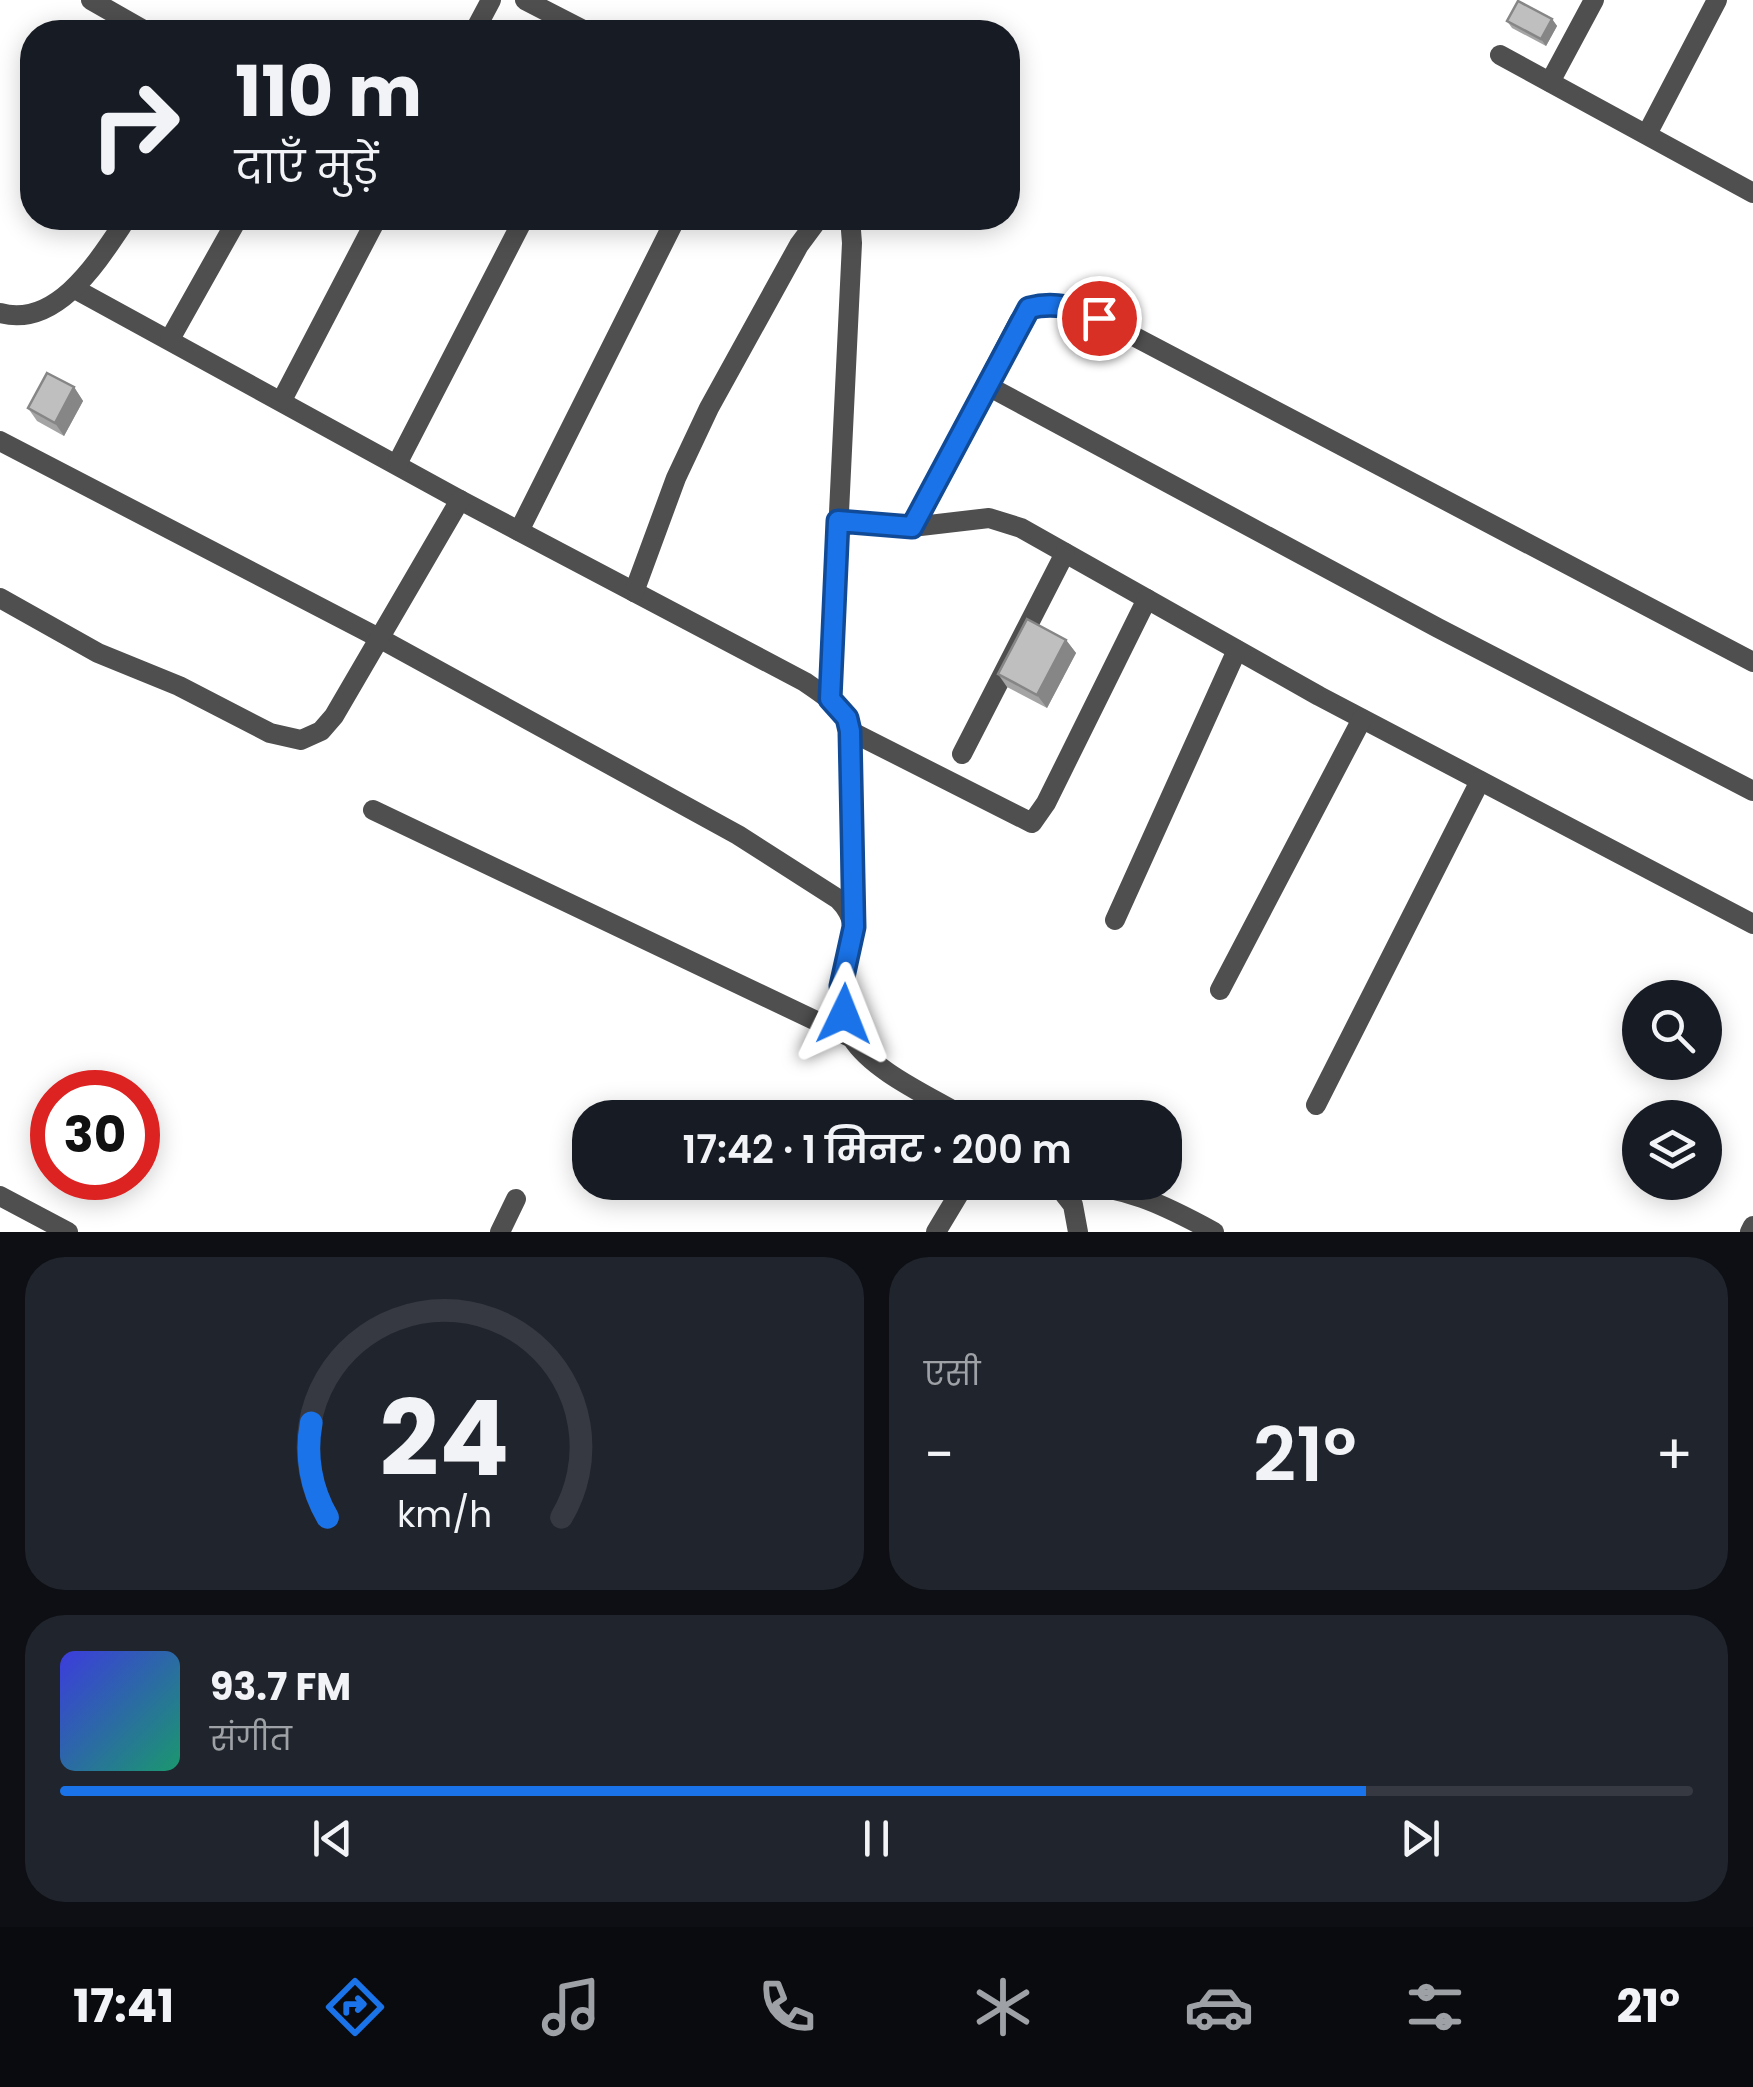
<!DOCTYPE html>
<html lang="hi">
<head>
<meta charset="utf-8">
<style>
  :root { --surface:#171b24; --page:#20242c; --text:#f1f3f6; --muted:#9ea1a6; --line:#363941; --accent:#1a73e8 }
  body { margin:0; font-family:Poppins,"Noto Sans Devanagari",sans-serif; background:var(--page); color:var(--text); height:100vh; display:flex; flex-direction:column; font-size:38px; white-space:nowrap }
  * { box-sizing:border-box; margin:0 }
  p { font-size:32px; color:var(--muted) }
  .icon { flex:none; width:55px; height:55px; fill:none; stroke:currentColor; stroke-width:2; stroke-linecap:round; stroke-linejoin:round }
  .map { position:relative; height:1232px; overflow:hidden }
  .drawer { display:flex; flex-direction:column; gap:25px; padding:25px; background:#0d0f14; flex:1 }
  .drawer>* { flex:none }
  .hud { position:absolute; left:20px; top:20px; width:1000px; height:210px; border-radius:40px; box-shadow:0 5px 25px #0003; background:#171b24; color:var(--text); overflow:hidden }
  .controls { position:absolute; left:1622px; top:980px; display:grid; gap:20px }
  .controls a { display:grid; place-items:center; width:100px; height:100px; border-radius:50%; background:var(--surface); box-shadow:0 5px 25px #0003; font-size:50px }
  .speed { position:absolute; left:30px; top:1070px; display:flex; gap:20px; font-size:50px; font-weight:700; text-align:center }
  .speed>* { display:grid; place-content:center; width:130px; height:130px; border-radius:50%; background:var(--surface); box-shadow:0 5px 25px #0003; line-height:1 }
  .speed .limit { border:15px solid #d22; background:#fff; color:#111 }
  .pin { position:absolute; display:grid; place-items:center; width:85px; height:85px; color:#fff; margin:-42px; border:5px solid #fff; border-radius:50%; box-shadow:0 2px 10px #0007 }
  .me { position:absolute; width:110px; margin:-55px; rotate:2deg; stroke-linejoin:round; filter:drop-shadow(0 0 8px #0008) }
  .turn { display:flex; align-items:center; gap:35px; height:210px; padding:0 50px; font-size:45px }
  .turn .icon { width:130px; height:130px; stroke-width:2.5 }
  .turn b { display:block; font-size:70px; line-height:85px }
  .big { font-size:75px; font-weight:600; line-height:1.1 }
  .drawer .tile { flex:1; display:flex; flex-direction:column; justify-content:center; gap:15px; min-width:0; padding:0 35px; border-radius:40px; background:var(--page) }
  .drawer .dial { align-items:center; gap:0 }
  .dial svg { height:260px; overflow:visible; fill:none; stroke:var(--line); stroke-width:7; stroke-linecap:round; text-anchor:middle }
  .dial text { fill:var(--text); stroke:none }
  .song { display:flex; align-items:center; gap:30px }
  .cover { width:120px; height:120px; border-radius:15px; background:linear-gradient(135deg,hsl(240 70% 55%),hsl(160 70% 35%)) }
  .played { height:10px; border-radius:5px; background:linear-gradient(90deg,var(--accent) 80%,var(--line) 80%) }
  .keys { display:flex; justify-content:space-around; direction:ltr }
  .heat { display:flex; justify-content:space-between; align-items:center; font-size:55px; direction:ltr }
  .drawer .tiles { flex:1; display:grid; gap:25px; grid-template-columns:1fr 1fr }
  .tile:last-child { grid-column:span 2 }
  .trip { position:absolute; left:572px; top:1100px; width:610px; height:100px; border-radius:40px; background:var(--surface); box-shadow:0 5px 25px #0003; font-weight:600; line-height:100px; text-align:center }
  .dock { display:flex; height:160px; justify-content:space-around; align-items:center; background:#090b0e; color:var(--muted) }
  .dock .icon { width:70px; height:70px }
  .dock .on { color:var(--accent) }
  .dock b { font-size:45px; color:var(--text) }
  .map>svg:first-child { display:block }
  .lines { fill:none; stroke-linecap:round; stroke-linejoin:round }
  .street { stroke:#4f4f4f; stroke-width:20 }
  .wall { fill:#a4a4a4 }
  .shaded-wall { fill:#868686 }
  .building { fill:#bfbfbf; stroke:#868686; stroke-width:2.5 }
  .route-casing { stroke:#114b97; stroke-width:25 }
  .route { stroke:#1a73e8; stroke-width:18 }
</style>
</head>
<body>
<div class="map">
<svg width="1753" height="1232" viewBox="0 0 1753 1232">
  <rect width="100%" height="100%" fill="#fff"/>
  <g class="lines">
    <g class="street">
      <path d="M 91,0 L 147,32"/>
      <path d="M 525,0 L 587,32"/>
      <path d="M 474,32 L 491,0"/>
      <path d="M 1500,55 L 1753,193"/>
      <path d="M 1550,82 L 1594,0"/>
      <path d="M 1647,134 L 1717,0"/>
      <path d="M 75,289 L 460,500 L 805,682 C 825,696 845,707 850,731 L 851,912"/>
      <path d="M 0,313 C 58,329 100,258 127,218"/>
      <path d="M 170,339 L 238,218"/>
      <path d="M 986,385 L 1438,628 L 1753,791"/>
      <path d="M 282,400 L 377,218"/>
      <path d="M 0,441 L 379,638 L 738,835 L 838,899 C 868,929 844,950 841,985 C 840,1000 845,1024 852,1038 C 873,1072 932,1097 966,1118"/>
      <path d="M 397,464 L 524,218"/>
      <path d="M 838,521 L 912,527 L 989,518 L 1021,528 L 1319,696 L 1753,924"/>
      <path d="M 912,527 L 1019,321 L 1029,308 C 1056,301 1074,308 1099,318 L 1753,662"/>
      <path d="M 519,531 L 676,218"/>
      <path d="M 634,592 L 676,478 L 709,408 L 799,245 L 819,218"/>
      <path d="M 0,598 L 98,653 L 179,686 L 270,733 L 301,740 L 321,731 L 334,716 L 460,500"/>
      <path d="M 830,699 L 852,243 L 850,218"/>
      <path d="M 850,731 L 1032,823 L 1046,803 L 1147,599"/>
      <path d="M 962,754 L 1065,553"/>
      <path d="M 373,810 L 852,1038"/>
      <path d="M 1115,920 L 1237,650"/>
      <path d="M 1220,990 L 1362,719"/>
      <path d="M 1316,1105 L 1480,781"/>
      <path d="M 1055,1182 L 1073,1205 L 1078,1232"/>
      <path d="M 1065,1182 C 1128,1188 1159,1202 1214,1232"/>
      <path d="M 0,1196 L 68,1232"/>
      <path d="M 500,1232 L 516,1199"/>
      <path d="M 936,1232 L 966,1182"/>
      <path d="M 1750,1232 L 1753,1226"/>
    </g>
  </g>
  <g class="wall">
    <path d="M 1552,19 L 1557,26 L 1546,46 L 1512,28 L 1507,21 Z"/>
    <path d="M 74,387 L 83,401 L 64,436 L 37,421 L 28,408 Z"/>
    <path d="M 1066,640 L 1076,653 L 1047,708 L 1007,687 L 998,674 Z"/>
  </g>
  <g class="shaded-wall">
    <path d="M 1552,19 L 1557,26 L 1546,46 L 1541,39 Z"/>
    <path d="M 74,387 L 83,401 L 64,436 L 55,423 Z"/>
    <path d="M 1066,640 L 1076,653 L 1047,708 L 1037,695 Z"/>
  </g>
  <g class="building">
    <path d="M 1518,1 L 1552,19 L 1541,39 L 1507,21 Z"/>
    <path d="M 47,373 L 74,387 L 55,423 L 28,408 Z"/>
    <path d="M 1027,619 L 1066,640 L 1037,695 L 998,674 Z"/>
  </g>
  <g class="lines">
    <g class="route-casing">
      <path id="route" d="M 844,1014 L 841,986 L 854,927 L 850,731 L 847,718 L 830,699 L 838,521 L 912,527 L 1029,308 C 1056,301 1074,308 1099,318"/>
    </g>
    <use href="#route" class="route"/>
  </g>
</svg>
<div class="controls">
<a><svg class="icon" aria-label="search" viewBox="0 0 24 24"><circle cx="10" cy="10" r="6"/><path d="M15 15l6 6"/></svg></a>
<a><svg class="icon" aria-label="layers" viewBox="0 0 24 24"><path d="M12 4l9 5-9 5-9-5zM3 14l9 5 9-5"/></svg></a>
</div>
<div class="speed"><div class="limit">30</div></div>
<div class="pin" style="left:1099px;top:318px;background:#d93025"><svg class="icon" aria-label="arrive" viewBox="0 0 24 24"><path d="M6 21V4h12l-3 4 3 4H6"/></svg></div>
<svg class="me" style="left:844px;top:1014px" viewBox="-20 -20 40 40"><path d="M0-17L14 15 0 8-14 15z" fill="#1a73e8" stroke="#fff" stroke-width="4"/></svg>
<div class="trip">17:42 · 1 मिनट · 200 m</div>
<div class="hud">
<div class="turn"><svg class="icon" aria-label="right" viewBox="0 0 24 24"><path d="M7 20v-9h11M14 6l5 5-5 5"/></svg><div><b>110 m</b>दाएँ मुड़ें</div></div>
</div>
</div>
<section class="drawer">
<div class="tiles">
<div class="tile dial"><svg viewBox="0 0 100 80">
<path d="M14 69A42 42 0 1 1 86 69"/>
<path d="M14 69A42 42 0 0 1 9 40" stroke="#1a73e8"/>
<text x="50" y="56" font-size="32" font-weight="700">24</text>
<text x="50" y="72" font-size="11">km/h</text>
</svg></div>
<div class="tile"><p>एसी</p>
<div class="heat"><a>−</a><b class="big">21°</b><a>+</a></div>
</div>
<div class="tile">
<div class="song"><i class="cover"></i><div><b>93.7 FM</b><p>संगीत</p></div></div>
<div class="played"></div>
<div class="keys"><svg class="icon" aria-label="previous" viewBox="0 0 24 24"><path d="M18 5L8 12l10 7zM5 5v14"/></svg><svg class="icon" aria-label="pause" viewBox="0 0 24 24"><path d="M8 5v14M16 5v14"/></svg><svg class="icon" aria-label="next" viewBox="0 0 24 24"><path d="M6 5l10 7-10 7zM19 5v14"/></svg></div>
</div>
</div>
</section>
<nav class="dock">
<b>17:41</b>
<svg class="icon on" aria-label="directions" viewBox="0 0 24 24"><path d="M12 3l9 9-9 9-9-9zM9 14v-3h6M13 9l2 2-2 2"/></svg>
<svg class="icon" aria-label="music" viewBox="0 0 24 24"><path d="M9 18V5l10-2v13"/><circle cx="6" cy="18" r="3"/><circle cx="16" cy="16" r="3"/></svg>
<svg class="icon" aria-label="phone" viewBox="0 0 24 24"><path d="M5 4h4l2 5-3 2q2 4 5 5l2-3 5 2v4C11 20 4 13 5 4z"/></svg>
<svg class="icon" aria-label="climate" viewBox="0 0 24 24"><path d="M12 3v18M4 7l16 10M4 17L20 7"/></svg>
<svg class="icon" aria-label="car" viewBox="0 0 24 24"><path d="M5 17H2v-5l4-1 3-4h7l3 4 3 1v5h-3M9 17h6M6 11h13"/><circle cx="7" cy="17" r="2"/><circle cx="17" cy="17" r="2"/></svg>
<svg class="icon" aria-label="filters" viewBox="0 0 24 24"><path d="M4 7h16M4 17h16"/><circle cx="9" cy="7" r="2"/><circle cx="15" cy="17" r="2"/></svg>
<b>21°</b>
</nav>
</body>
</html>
